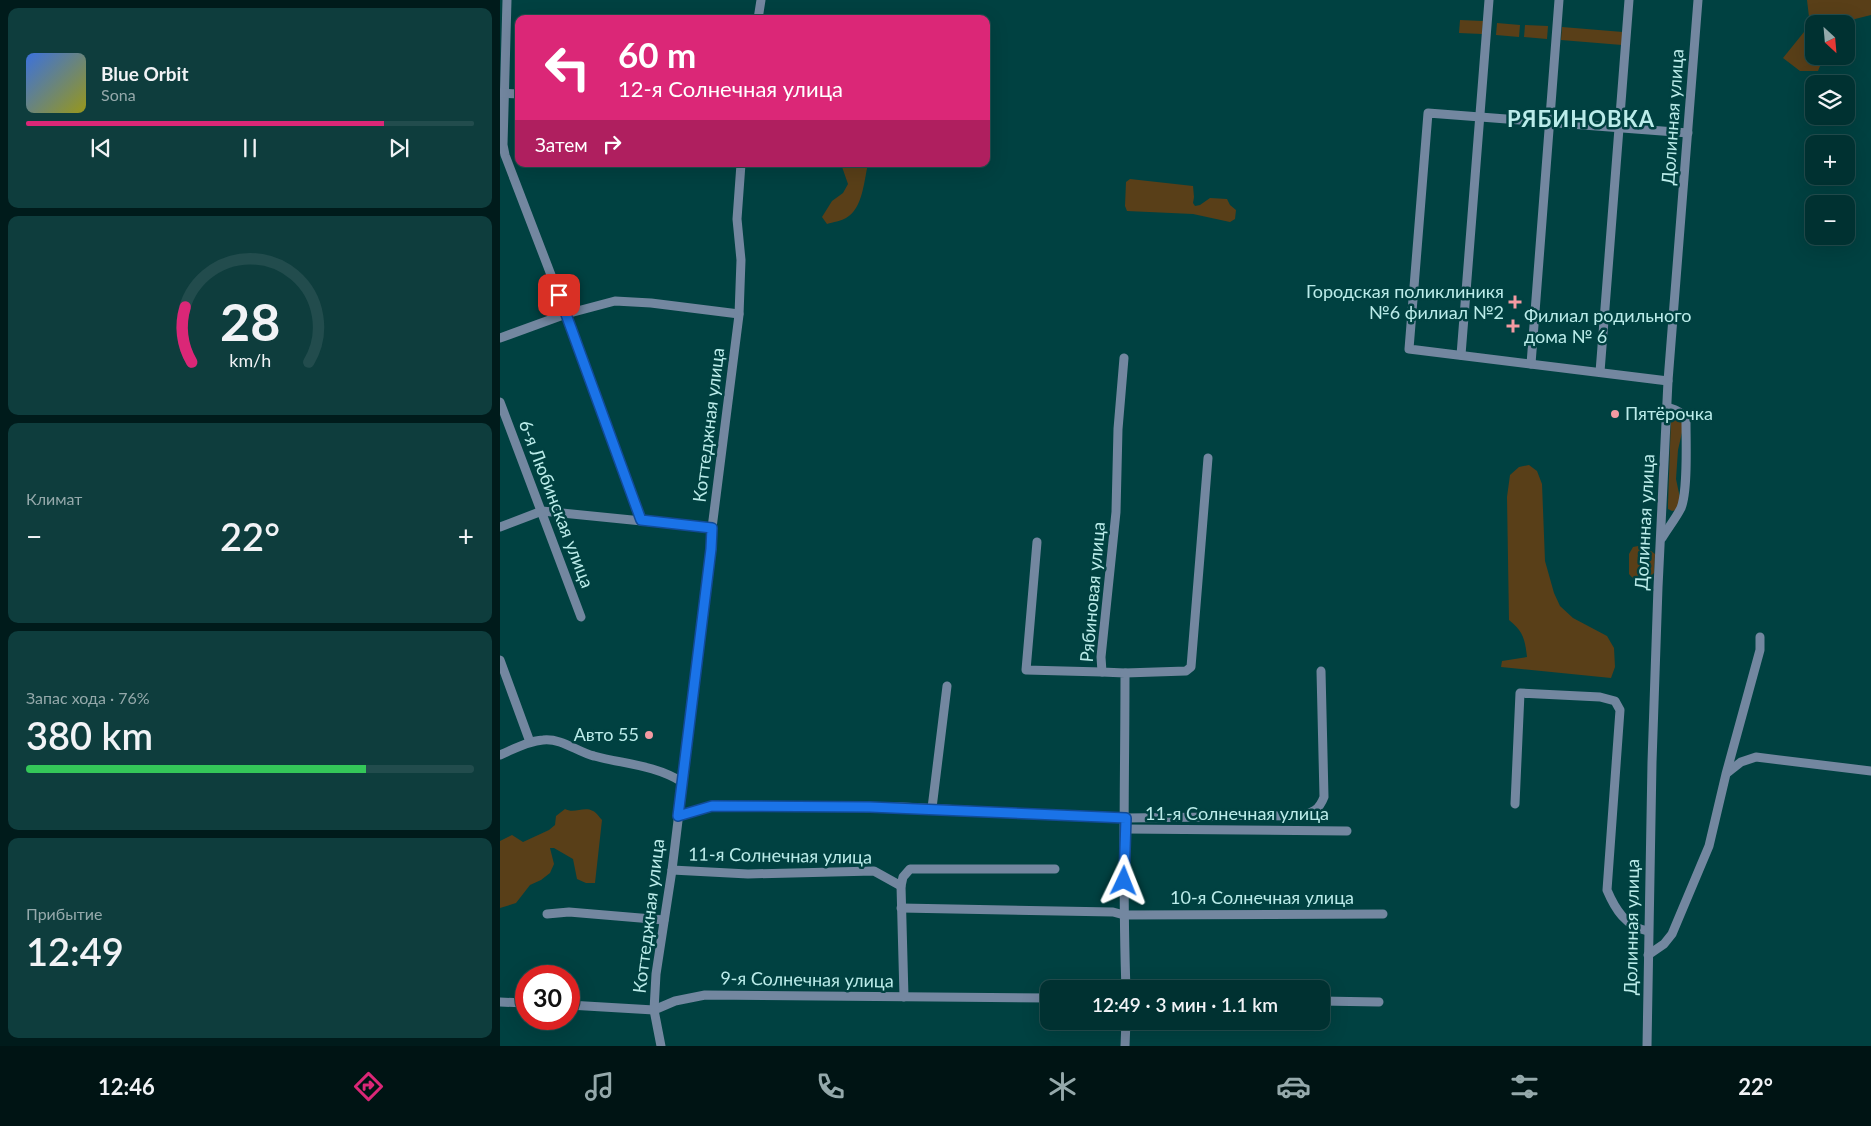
<!DOCTYPE html>
<html lang="ru">
<head>
<meta charset="utf-8">
<style>
  :root { --surface:#003131; --page:#0e3d3d; --text:#f1f3f6; --muted:#95a9ab; --line:#224c4d; --accent:#db2777 }
  body { margin:0; font-family:Lato,sans-serif; background:var(--page); color:var(--text); height:100vh; display:flex; flex-direction:column; font-size:19px; white-space:nowrap }
  * { box-sizing:border-box; margin:0 }
  p { font-size:16px; color:var(--muted) }
  .icon { flex:none; width:28px; height:28px; fill:none; stroke:currentColor; stroke-width:2; stroke-linecap:round; stroke-linejoin:round }
  .map { position:relative; flex:1; overflow:hidden }
  .sheet { display:flex; flex-direction:column; gap:8px; padding:8px; background:#001b1b; width:500px }
  .sheet>* { flex:none }
  .banner { position:absolute; left:15px; top:15px; width:475px; height:152px; border-radius:10px; box-shadow:0 5px 20px #0002,0 0 0 1px var(--line); background:#db2777; color:#fff; overflow:hidden }
  .needle { width:32px; rotate:154deg }
  .tools { position:absolute; left:1305px; top:15px; display:grid; gap:10px }
  .tools a { display:grid; place-items:center; width:50px; height:50px; border-radius:10px; background:var(--surface); box-shadow:0 5px 20px #0002,0 0 0 1px var(--line); font-size:25px }
  .speed { position:absolute; left:15px; top:965px; display:flex; gap:10px; font-size:25px; font-weight:700; text-align:center }
  .speed>* { display:grid; place-content:center; width:65px; height:65px; border-radius:50%; background:var(--surface); box-shadow:0 5px 20px #0002,0 0 0 1px var(--line); line-height:1 }
  .speed .limit { border:8px solid #d22; background:#fff; color:#111 }
  .pin { position:absolute; display:grid; place-items:center; width:42px; height:42px; color:#fff; margin:-21px; border-radius:10px; box-shadow:0 2px 8px #0006 }
  .me { position:absolute; width:55px; margin:-28px; rotate:2deg; stroke-linejoin:round; filter:drop-shadow(0 0 4px #0008) }
  .turn { display:flex; align-items:center; gap:18px; height:105px; padding:0 20px; font-size:22px }
  .turn .icon { width:65px; height:65px; stroke-width:2.5 }
  .turn b { display:block; font-size:35px; line-height:42px }
  .then { display:flex; align-items:center; height:48px; padding:0 20px; background:#0003; gap:10px; font-size:19px }
  .big { font-size:38px; font-weight:600; line-height:1.1 }
  .sheet .card { flex:1; display:flex; flex-direction:column; justify-content:center; gap:8px; min-width:0; padding:0 18px; border-radius:10px; background:var(--page) }
  .sheet .dial { align-items:center; gap:0 }
  .dial svg { height:130px; overflow:visible; fill:none; stroke:var(--line); stroke-width:7; stroke-linecap:round; text-anchor:middle }
  .dial text { fill:var(--text); stroke:none }
  .song { display:flex; align-items:center; gap:15px }
  .cover { width:60px; height:60px; border-radius:8px; background:linear-gradient(135deg,hsl(220 70% 55%),hsl(60 70% 35%)) }
  .played { height:5px; border-radius:2px; background:linear-gradient(90deg,var(--accent) 80%,var(--line) 80%) }
  .keys { display:flex; justify-content:space-around; direction:ltr }
  .heat { display:flex; justify-content:space-between; align-items:center; font-size:28px; direction:ltr }
  .charge { height:8px; border-radius:4px; background:linear-gradient(90deg,#34c759 76%,var(--line) 0) }
  .trip { position:absolute; left:540px; top:980px; width:290px; height:50px; border-radius:10px; background:var(--surface); box-shadow:0 5px 20px #0002,0 0 0 1px var(--line); font-weight:600; line-height:50px; text-align:center }
  .tab-bar { display:flex; height:80px; justify-content:space-around; align-items:center; background:#001414; color:var(--muted) }
  .tab-bar .icon { width:35px; height:35px }
  .tab-bar .current { color:var(--accent) }
  .tab-bar b { font-size:22px; color:var(--text) }
  main { display:flex; flex:1; min-height:0 }
  .map>svg:first-child { display:block }
  .green { fill:#593f18 }
  .lines { fill:none; stroke-linecap:round; stroke-linejoin:round }
  .minor { stroke:#7387a0; stroke-width:9 }
  .route-casing { stroke:#114b97; stroke-width:12 }
  .route { stroke:#1a73e8; stroke-width:9 }
  .poi-dot { fill:#f49aa2; stroke:#004141; stroke-width:2 }
  .labels { text-anchor:middle; stroke-width:5; stroke-linejoin:round; paint-order:stroke }
  .street-label { font-size:18px; fill:#bbecea; stroke:#004141 }
  .poi-label { font-size:18px; fill:#bbecea; stroke:#004141; text-anchor:end }
  .district-label { font-size:22px; font-weight:bold; letter-spacing:1px; fill:#bbecea; stroke:#004141 }
</style>
</head>
<body>
<main>
<section class="sheet">
<div class="card">
<div class="song"><i class="cover"></i><div><b>Blue Orbit</b><p>Sona</p></div></div>
<div class="played"></div>
<div class="keys"><svg class="icon" aria-label="previous" viewBox="0 0 24 24"><path d="M18 5L8 12l10 7zM5 5v14"/></svg><svg class="icon" aria-label="pause" viewBox="0 0 24 24"><path d="M8 5v14M16 5v14"/></svg><svg class="icon" aria-label="next" viewBox="0 0 24 24"><path d="M6 5l10 7-10 7zM19 5v14"/></svg></div>
</div>
<div class="card dial"><svg viewBox="0 0 100 80">
<path d="M14 69A42 42 0 1 1 86 69"/>
<path d="M14 69A42 42 0 0 1 10 35" stroke="#db2777"/>
<text x="50" y="56" font-size="32" font-weight="700">28</text>
<text x="50" y="72" font-size="11">km/h</text>
</svg></div>
<div class="card"><p>Климат</p>
<div class="heat"><a>−</a><b class="big">22°</b><a>+</a></div>
</div>
<div class="card"><p>Запас хода · 76%</p><b class="big">380 km</b><div class="charge"></div></div>
<div class="card"><p>Прибытие</p><b class="big">12:49</b></div>
</section>
<div class="map">
<svg width="1371" height="1046" viewBox="0 0 1371 1046">
  <rect width="100%" height="100%" fill="#004141"/>
  <g class="green">
    <path d="M 1307,0 L 1371,0 L 1371,15 L 1355,19 L 1346,24 L 1314,24 L 1314,56 L 1324,56 L 1318,71 L 1300,71 L 1283,58 L 1304,32 L 1309,17 Z"/>
    <path d="M 960,20 L 983,21 L 982,34 L 959,33 Z"/>
    <path d="M 997,23 L 1020,25 L 1019,37 L 996,35 Z"/>
    <path d="M 1025,25 L 1048,26 L 1047,39 L 1024,37 Z"/>
    <path d="M 1062,27 L 1123,32 L 1122,45 L 1061,40 Z"/>
    <path d="M 341,164 L 368,164 C 364,180 363,209 346,218 C 341,221 333,222 327,224 L 322,217 L 332,201 L 343,193 L 348,184 Z"/>
    <path d="M 630,179 L 693,186 L 694,197 L 693,203 L 695,206 L 700,205 L 710,198 L 727,199 L 730,205 L 736,210 L 735,219 L 730,222 L 693,214 L 627,211 L 625,206 L 626,182 Z"/>
    <path d="M 1174,417 L 1181,419 L 1183,428 L 1178,450 L 1176,479 L 1180,498 L 1177,510 L 1172,511 L 1168,509 L 1168,504 L 1171,419 Z"/>
    <path d="M 1029,465 L 1037,471 L 1042,484 L 1045,561 L 1054,593 L 1060,606 L 1073,618 L 1107,636 L 1114,648 L 1115,667 L 1111,678 L 1001,667 L 1002,661 L 1027,657 C 1025,639 1023,631 1009,620 L 1007,497 L 1010,475 L 1019,467 Z"/>
    <path d="M 1143,545 L 1155,554 L 1154,573 C 1146,581 1136,584 1129,574 L 1129,554 L 1133,547 Z"/>
    <path d="M 65,809 C 74,814 84,806 93,811 C 96,812 99,817 102,820 L 95,883 L 86,883 L 77,879 L 73,859 L 54,848 L 50,848 L 54,864 L 50,873 L 41,880 L 30,885 L 16,903 L 0,908 L 0,841 L 12,835 L 23,842 L 49,830 L 55,825 L 56,816 Z"/>
  </g>
  <g class="lines">
    <g class="minor">
      <path d="M 7,0 L 3,145 L 5,155 L 66,314 L 141,520"/>
      <path d="M 258,19 L 261,0"/>
      <path d="M 0,93 L 19,94"/>
      <path d="M 0,338 L 66,314 L 115,301 L 151,303 L 239,314"/>
      <path d="M 961,355 L 989,0"/>
      <path d="M 624,358 L 618,429 L 616,512 L 601,657 L 602,672 L 625,673 C 625,778 622,884 626,989"/>
      <path d="M 1031,364 L 1059,0"/>
      <path d="M 1100,372 L 1129,0"/>
      <path d="M 1168,381 L 909,349 L 928,113 L 1188,133"/>
      <path d="M 0,402 L 81,617"/>
      <path d="M 0,527 L 42,511 L 212,528"/>
      <path d="M 1162,538 C 1168,528 1176,518 1181,508 C 1188,491 1186,443 1186,422 C 1183,412 1177,410 1167,407"/>
      <path d="M 537,542 L 526,670 L 602,672"/>
      <path d="M 0,660 L 30,742"/>
      <path d="M 625,673 L 686,671 L 691,667 L 708,458"/>
      <path d="M 0,755 C 14,749 28,741 43,740 C 62,738 77,752 94,756 C 124,764 155,765 182,782"/>
      <path d="M 1227,773 L 1241,762 L 1256,757 L 1371,771"/>
      <path d="M 1015,804 L 1020,693 L 1100,697 L 1115,701 L 1120,710 L 1107,890 C 1115,909 1126,927 1148,931"/>
      <path d="M 432,808 L 447,686"/>
      <path d="M 178,817 L 213,806 L 402,807 L 626,818 L 709,817 L 718,815 L 799,816 C 813,813 819,810 824,797 L 821,671"/>
      <path d="M 626,829 L 847,831"/>
      <path d="M 172,870 L 248,874 L 374,871 L 401,886 L 403,877 L 410,869 L 555,869"/>
      <path d="M 401,886 L 404,997"/>
      <path d="M 401,908 L 613,912 L 624,915 L 883,914"/>
      <path d="M 47,914 L 69,912 L 164,920"/>
      <path d="M 1148,955 L 1164,944 L 1172,934 L 1209,846 L 1226,774 L 1260,650 L 1260,637"/>
      <path d="M 821,1001 L 879,1002"/>
      <path d="M 0,1002 L 26,1003"/>
      <path d="M 69,1005 L 154,1010 L 175,1001 L 205,995 L 549,998"/>
      <path d="M 161,1046 L 154,1010 L 156,974 L 172,870 L 211,549 L 212,528 L 239,315 L 241,260 L 237,219 L 241,164"/>
      <path d="M 625,1046 L 626,1021"/>
      <path d="M 1147,1046 L 1152,762 L 1158,587 L 1168,381 L 1198,0"/>
    </g>
  </g>
  <g class="lines">
    <g class="route-casing">
      <path id="route" d="M 59,295 L 141,520 L 212,528 L 211,549 L 178,816 L 212,806 L 370,807 L 626,818 L 624,881"/>
    </g>
    <use href="#route" class="route"/>
  </g>
  <g class="poi-dot">
    <path d="M1012.5 294.5h5v5h5v5h-5v5h-5v-5h-5v-5h5z"/>
    <path d="M1010.5 318.5h5v5h5v5h-5v5h-5v-5h-5v-5h5z"/>
    <circle cx="1115" cy="414" r="5"/>
    <circle cx="149" cy="735" r="5"/>
  </g>
  <g class="labels">
    <g class="street-label">
      <text transform="translate(1173 117) rotate(-86)" y="6">Долинная улица</text>
      <text transform="translate(209 425) rotate(-83)" y="6">Коттеджная улица</text>
      <text transform="translate(56 504) rotate(69)" y="6">6-я Любинская улица</text>
      <text transform="translate(1145 522) rotate(-87)" y="6">Долинная улица</text>
      <text transform="translate(593 592) rotate(-85)" y="6">Рябиновая улица</text>
      <text x="737" y="820">11-я Солнечная улица</text>
      <text transform="translate(280 856) rotate(1)" y="6">11-я Солнечная улица</text>
      <text x="762" y="904">10-я Солнечная улица</text>
      <text transform="translate(149 916) rotate(-83)" y="6">Коттеджная улица</text>
      <text transform="translate(1132 927) rotate(-89)" y="6">Долинная улица</text>
      <text transform="translate(307 980) rotate(1)" y="6">9-я Солнечная улица</text>
    </g>
    <g class="poi-label">
      <text x="1004" y="298">Городская поликлиникя<tspan x="1004" dy="21">№6 филиал №2</tspan></text>
      <text x="1024" y="322" text-anchor="start">Филиал родильного<tspan x="1024" dy="21">дома № 6</tspan></text>
      <text x="1125" y="420" text-anchor="start">Пятёрочка</text>
      <text x="139" y="741">Авто 55</text>
    </g>
    <g class="district-label">
      <text x="1081" y="127">РЯБИНОВКА</text>
    </g>
  </g>
</svg>
<div class="tools">
<a><svg class="needle" viewBox="-14 -14 28 28"><path d="M0-13l5 13h-10z" fill="#e53935"/><path d="M0 13l5-13h-10z" fill="#95a9ab"/></svg></a>
<a><svg class="icon" aria-label="layers" viewBox="0 0 24 24"><path d="M12 4l9 5-9 5-9-5zM3 14l9 5 9-5"/></svg></a>
<a>+</a>
<a>−</a>
</div>
<div class="speed"><div class="limit">30</div></div>
<div class="pin" style="left:59px;top:295px;background:#d93025"><svg class="icon" aria-label="arrive" viewBox="0 0 24 24"><path d="M6 21V4h12l-3 4 3 4H6"/></svg></div>
<svg class="me" style="left:624px;top:881px" viewBox="-20 -20 40 40"><path d="M0-17L14 15 0 8-14 15z" fill="#1a73e8" stroke="#fff" stroke-width="4"/></svg>
<div class="trip">12:49 · 3 мин · 1.1 km</div>
<div class="banner">
<div class="turn"><svg class="icon" aria-label="left" viewBox="0 0 24 24"><path d="M17 20v-9H6M10 6l-5 5 5 5"/></svg><div><b>60 m</b>12-я Солнечная улица</div></div>
<div class="then">Затем<svg class="icon" aria-label="right" viewBox="0 0 24 24"><path d="M7 20v-9h11M14 6l5 5-5 5"/></svg></div>
</div>
</div>
</main>
<nav class="tab-bar">
<b>12:46</b>
<svg class="icon current" aria-label="directions" viewBox="0 0 24 24"><path d="M12 3l9 9-9 9-9-9zM9 14v-3h6M13 9l2 2-2 2"/></svg>
<svg class="icon" aria-label="music" viewBox="0 0 24 24"><path d="M9 18V5l10-2v13"/><circle cx="6" cy="18" r="3"/><circle cx="16" cy="16" r="3"/></svg>
<svg class="icon" aria-label="phone" viewBox="0 0 24 24"><path d="M5 4h4l2 5-3 2q2 4 5 5l2-3 5 2v4C11 20 4 13 5 4z"/></svg>
<svg class="icon" aria-label="climate" viewBox="0 0 24 24"><path d="M12 3v18M4 7l16 10M4 17L20 7"/></svg>
<svg class="icon" aria-label="car" viewBox="0 0 24 24"><path d="M5 17H2v-5l4-1 3-4h7l3 4 3 1v5h-3M9 17h6M6 11h13"/><circle cx="7" cy="17" r="2"/><circle cx="17" cy="17" r="2"/></svg>
<svg class="icon" aria-label="filters" viewBox="0 0 24 24"><path d="M4 7h16M4 17h16"/><circle cx="9" cy="7" r="2"/><circle cx="15" cy="17" r="2"/></svg>
<b>22°</b>
</nav>
</body>
</html>
